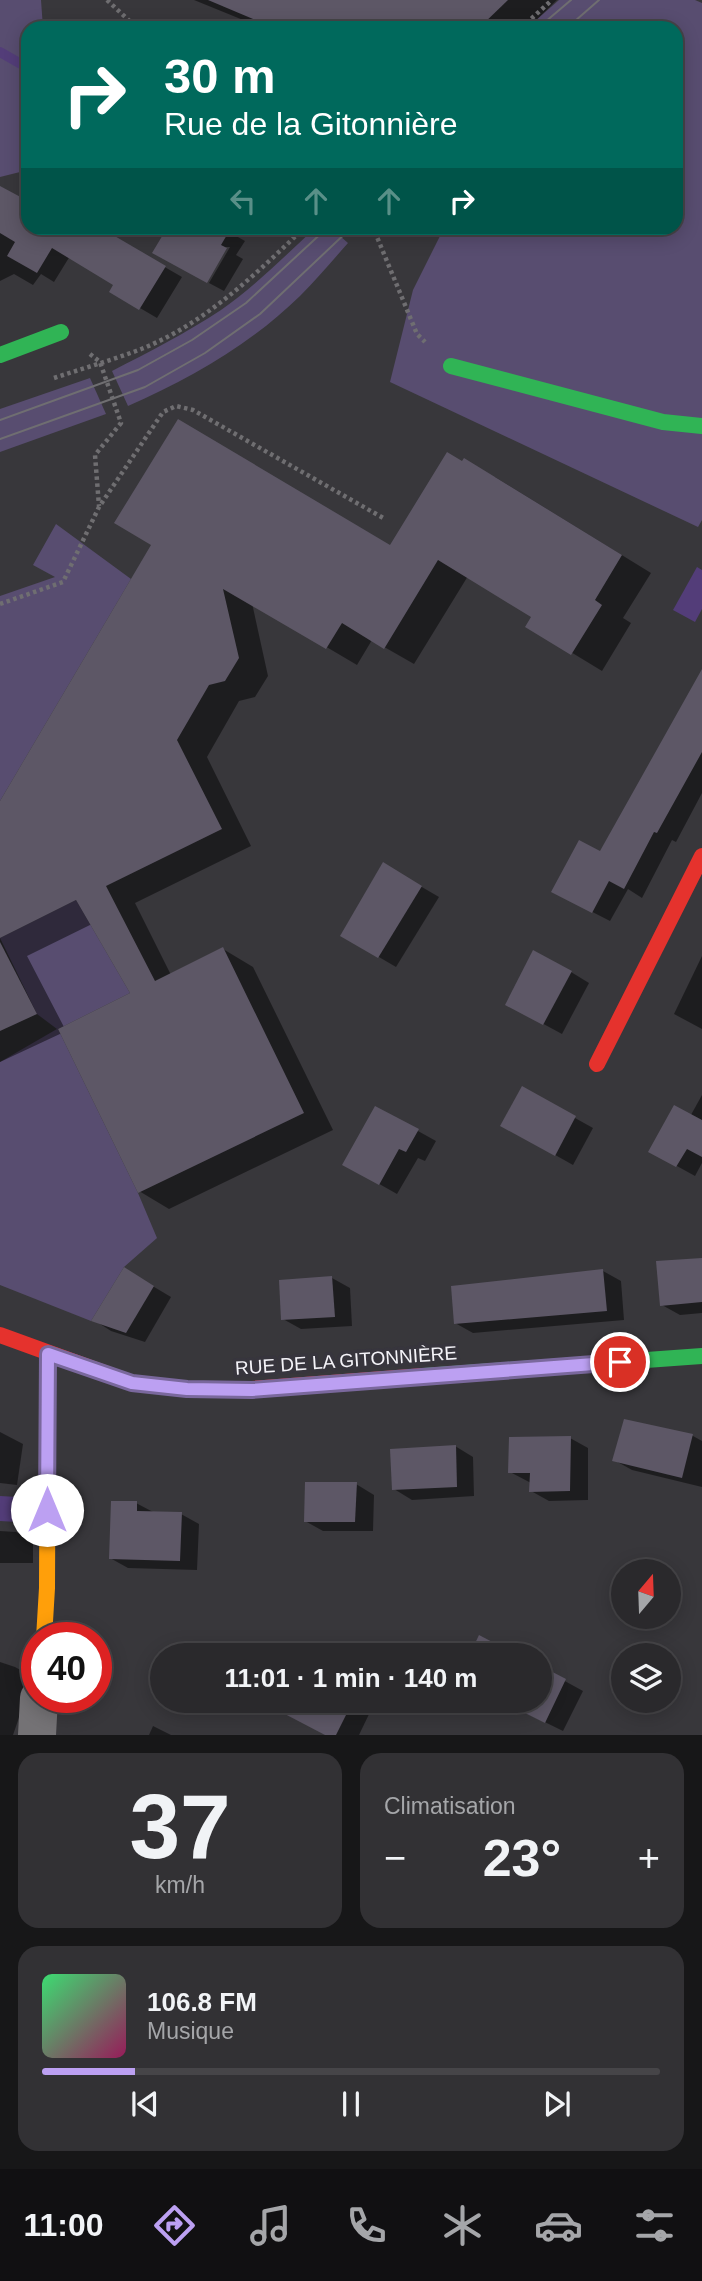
<!DOCTYPE html>
<html lang="fr">
<head>
<meta charset="utf-8">
<style>
  :root { --surface:#2a292c; --page:#323134; --text:#f1f3f6; --muted:#a5a6a9; --line:#464548; --accent:#bca0f2 }
  body { margin:0; font-family:Arial,sans-serif; background:var(--page); color:var(--text); height:100vh; display:flex; flex-direction:column; font-size:26px; white-space:nowrap }
  * { box-sizing:border-box; margin:0 }
  p { font-size:23px; color:var(--muted) }
  .icon { flex:none; width:38px; height:38px; fill:none; stroke:currentColor; stroke-width:2; stroke-linecap:round; stroke-linejoin:round }
  .map { position:relative; height:1735px; overflow:hidden }
  .drawer { display:flex; flex-direction:column; gap:18px; padding:18px; background:#171718; flex:1 }
  .drawer>* { flex:none }
  .hud { position:absolute; left:21px; top:21px; width:662px; height:214px; border-radius:21px; box-shadow:0 4px 18px #0003,0 0 0 2px var(--line); background:#00695c; color:#fff; overflow:hidden }
  .needle { width:46px; rotate:19deg }
  .tools { position:absolute; left:611px; top:1559px; display:grid; gap:14px }
  .tools a { display:grid; place-items:center; width:70px; height:70px; border-radius:50%; background:var(--surface); box-shadow:0 4px 18px #0003,0 0 0 2px var(--line); font-size:35px }
  .speed { position:absolute; left:21px; top:1622px; display:flex; gap:14px; font-size:35px; font-weight:700; text-align:center }
  .speed>* { display:grid; place-content:center; width:91px; height:91px; border-radius:50%; background:var(--surface); box-shadow:0 4px 18px #0003,0 0 0 2px var(--line); line-height:1 }
  .speed .limit { border:10px solid #d22; background:#fff; color:#111 }
  .pin { position:absolute; display:grid; place-items:center; width:60px; height:60px; color:#fff; margin:-30px; border:4px solid #fff; border-radius:50%; box-shadow:0 2px 7px #0007 }
  .me { position:absolute; width:77px; margin:-38px; rotate:0deg; stroke-linejoin:round; filter:drop-shadow(0 0 5px #0008) }
  .turn { display:flex; align-items:center; gap:24px; height:147px; padding:0 28px; font-size:32px }
  .turn .icon { width:91px; height:91px; stroke-width:2.5 }
  .turn b { display:block; font-size:49px; line-height:60px }
  .lanes { display:flex; align-items:center; height:66px; padding:0 28px; background:#0003; justify-content:center; gap:35px; direction:ltr }
  .lanes .off { opacity:.35 }
  .big { font-size:52px; font-weight:700; line-height:1.1 }
  .drawer .card { flex:1; display:flex; flex-direction:column; justify-content:center; gap:10px; min-width:0; padding:0 24px; border-radius:21px; background:var(--page) }
  .drawer .dial { align-items:center; gap:0 }
  .dial b { font-size:91px; line-height:1 }
  .song { display:flex; align-items:center; gap:21px }
  .cover { width:84px; height:84px; border-radius:10px; background:linear-gradient(135deg,hsl(140 70% 55%),hsl(330 70% 35%)) }
  .played { height:7px; border-radius:4px; background:linear-gradient(90deg,var(--accent) 15%,var(--line) 15%) }
  .keys { display:flex; justify-content:space-around; direction:ltr }
  .heat { display:flex; justify-content:space-between; align-items:center; font-size:38px; direction:ltr }
  .drawer .tiles { flex:1; display:grid; gap:18px; grid-template-columns:1fr 1fr }
  .card:last-child { grid-column:span 2 }
  .trip { position:absolute; left:150px; top:1643px; width:402px; height:70px; border-radius:35px; background:var(--surface); box-shadow:0 4px 18px #0003,0 0 0 2px var(--line); font-weight:700; line-height:70px; text-align:center }
  .tab-bar { display:flex; height:112px; justify-content:space-around; align-items:center; background:#111012; color:var(--muted) }
  .tab-bar .icon { width:49px; height:49px }
  .tab-bar .selected { color:var(--accent) }
  .tab-bar b { font-size:32px; color:var(--text) }
  .map>svg:first-child { display:block }
  .green { fill:#584d70 }
  .water { fill:#533d79 }
  .shadow { fill:#0007; fill-rule:evenodd }
  .lines { fill:none; stroke-linecap:round; stroke-linejoin:round }
  .stream { stroke:#533d79; stroke-width:10 }
  .building { fill:#5d5766 }
  .path { stroke:#6f6e71; stroke-width:4.5; stroke-dasharray:3.5 3.5; stroke-linecap:butt }
  .street { stroke:#747275; stroke-width:38 }
  .fast { stroke:#30b455; stroke-width:16 }
  .slow { stroke:#ff9f0a; stroke-width:16 }
  .jam { stroke:#e5322d; stroke-width:16 }
  .tram { stroke:#6f6e71; stroke-width:2 }
  .route-casing { stroke:#7a689d; stroke-width:18 }
  .route { stroke:#bca0f2; stroke-width:12 }
  .labels { text-anchor:middle; stroke-width:7; stroke-linejoin:round; paint-order:stroke }
  .street-label { font-size:19px; fill:#f4f3f8; stroke:#37353d }
</style>
</head>
<body>
<div class="map">
<svg width="702" height="1735" viewBox="0 0 702 1735">
  <rect width="100%" height="100%" fill="#38373b"/>
  <g class="green">
    <path d="M 0,0 L 41,0 L 43,28 L 28,28 L 28,170 L 0,177 Z"/>
    <path d="M 559,0 L 695,0 L 702,3 L 702,520 L 698,527 L 390,382 L 413,290 L 444,228 L 676,228 L 676,28 L 527,28 Z"/>
    <path d="M 315,228 L 331,228 L 348,243 C 332,261 317,279 300,296 C 251,344 190,379 128,406 L 112,371 C 149,352 186,333 221,310 C 255,286 285,256 315,228 Z"/>
    <path d="M 90,378 L 106,414 L 0,452 L 0,409 Z"/>
    <path d="M 56,524 L 131,579 L 0,801 L 0,596 L 55,577 L 33,565 Z"/>
    <path d="M 76,900 L 130,993 L 58,1029 L 138,1193 L 157,1238 L 124,1267 L 91,1321 L 0,1285 L 0,1062 L 57,1029 L 37,1014 L 0,938 Z"/>
  </g>
  <g class="water">
    <path d="M 697,567 L 702,570 L 702,609 L 695,622 L 673,610 Z"/>
    <path d="M 0,1496 L 18,1497 L 17,1522 L 0,1521 Z"/>
  </g>
  <g class="shadow">
    <path d="M 194,0 L 557,0 L 528,28 L 263,28 Z"/>
    <path d="M 0,199 L 28,204 L 28,228 L 97,228 L 182,277 L 157,318 L 111,291 L 116,284 L 70,256 L 54,282 L 41,274 L 33,285 L 14,274 L 0,281 Z"/>
    <path d="M 169,228 L 222,228 L 245,241 L 236,255 L 243,259 L 224,291 L 209,283 L 230,247 L 226,247 L 206,281 L 155,252 Z"/>
    <path d="M 495,477 L 651,573 L 623,618 L 631,623 L 602,671 L 528,626 L 534,617 L 468,576 L 414,664 L 372,640 L 357,665 L 252,603 L 268,676 L 255,697 L 239,701 L 207,757 L 251,846 L 135,903 L 171,975 L 223,949 L 253,967 L 333,1130 L 169,1209 L 139,1191 L 62,1033 L 0,1062 L 0,804 L 154,545 L 390,547 ZM 92,924 L 132,994 L 64,1027 L 27,956 Z"/>
    <path d="M 702,673 L 702,793 L 676,842 L 672,840 L 642,898 L 628,889 L 610,921 L 571,901 L 600,854 Z"/>
    <path d="M 384,865 L 439,897 L 396,967 L 343,936 Z"/>
    <path d="M 702,956 L 702,1029 L 674,1014 Z"/>
    <path d="M 571,972 L 589,983 L 562,1034 L 525,1014 Z"/>
    <path d="M 523,1089 L 593,1128 L 573,1165 L 502,1125 Z"/>
    <path d="M 702,1095 L 702,1163 L 695,1176 L 666,1160 Z"/>
    <path d="M 418,1131 L 436,1141 L 425,1161 L 418,1158 L 397,1194 L 344,1164 Z"/>
    <path d="M 702,1259 L 702,1313 L 680,1315 L 662,1305 Z"/>
    <path d="M 124,1269 L 171,1297 L 145,1342 L 111,1331 L 94,1320 Z"/>
    <path d="M 603,1271 L 621,1281 L 624,1320 L 473,1333 L 455,1323 Z"/>
    <path d="M 332,1278 L 350,1288 L 352,1326 L 301,1329 L 283,1319 Z"/>
    <path d="M 625,1421 L 693,1436 L 702,1441 L 702,1487 L 632,1470 L 614,1460 Z"/>
    <path d="M 0,1432 L 23,1444 L 17,1485 L 0,1483 Z"/>
    <path d="M 570,1438 L 588,1448 L 588,1500 L 549,1501 L 531,1491 L 531,1483 L 510,1472 Z"/>
    <path d="M 455,1446 L 473,1457 L 474,1496 L 412,1500 L 394,1489 Z"/>
    <path d="M 356,1484 L 374,1495 L 373,1531 L 323,1531 L 305,1521 Z"/>
    <path d="M 136,1503 L 155,1513 L 181,1514 L 199,1524 L 197,1570 L 128,1568 L 110,1558 Z"/>
    <path d="M 0,1531 L 16,1532 L 33,1542 L 33,1563 L 0,1563 Z"/>
    <path d="M 0,1662 L 15,1667 L 33,1677 L 13,1735 L 0,1735 Z"/>
    <path d="M 541,1668 L 583,1691 L 563,1731 L 502,1701 L 541,1701 Z"/>
    <path d="M 264,1701 L 355,1701 L 371,1710 L 359,1735 L 326,1735 Z"/>
    <path d="M 153,1726 L 171,1735 L 149,1735 Z"/>
  </g>
  <g class="lines">
    <path class="stream" d="M 0,52 L 28,68"/>
  </g>
  <g class="building">
    <path d="M 208,0 L 508,0 L 479,28 L 274,28 Z"/>
    <path d="M 0,186 L 28,201 L 28,228 L 101,228 L 166,266 L 139,310 L 109,292 L 113,285 L 52,248 L 37,273 L 7,256 L 15,242 L 0,233 Z"/>
    <path d="M 167,228 L 231,228 L 221,245 L 227,248 L 207,283 L 152,253 Z"/>
    <path d="M 178,419 L 390,545 L 447,452 L 462,461 L 464,458 L 622,555 L 595,600 L 602,605 L 571,655 L 525,627 L 531,617 L 438,560 L 384,649 L 342,623 L 326,649 L 223,589 L 239,658 L 225,681 L 209,685 L 177,740 L 222,829 L 106,886 L 155,981 L 223,947 L 304,1113 L 138,1193 L 58,1029 L 130,993 L 76,900 L 0,938 L 0,801 L 151,545 L 114,523 Z"/>
    <path d="M 702,669 L 702,752 L 657,833 L 654,832 L 624,889 L 609,881 L 592,913 L 551,892 L 579,840 L 600,851 Z"/>
    <path d="M 383,862 L 422,886 L 378,958 L 340,936 Z"/>
    <path d="M 0,942 L 37,1014 L 0,1031 Z"/>
    <path d="M 533,950 L 572,971 L 543,1025 L 505,1005 Z"/>
    <path d="M 522,1086 L 576,1116 L 555,1156 L 500,1126 Z"/>
    <path d="M 674,1105 L 702,1120 L 702,1157 L 687,1149 L 676,1167 L 648,1152 Z"/>
    <path d="M 375,1106 L 419,1129 L 406,1152 L 399,1149 L 379,1185 L 342,1165 Z"/>
    <path d="M 702,1258 L 702,1302 L 660,1306 L 656,1261 Z"/>
    <path d="M 124,1267 L 154,1286 L 126,1333 L 91,1321 Z"/>
    <path d="M 603,1269 L 607,1311 L 454,1324 L 451,1286 Z"/>
    <path d="M 332,1276 L 335,1317 L 281,1320 L 279,1280 Z"/>
    <path d="M 624,1419 L 693,1434 L 682,1478 L 612,1461 Z"/>
    <path d="M 571,1436 L 570,1491 L 529,1492 L 530,1473 L 508,1473 L 509,1437 Z"/>
    <path d="M 456,1445 L 457,1487 L 392,1490 L 390,1449 Z"/>
    <path d="M 305,1482 L 357,1482 L 355,1522 L 304,1522 Z"/>
    <path d="M 111,1501 L 137,1501 L 137,1511 L 182,1512 L 180,1561 L 109,1559 Z"/>
    <path d="M 479,1635 L 519,1656 L 469,1656 Z"/>
    <path d="M 541,1666 L 566,1679 L 545,1723 L 501,1701 L 541,1701 Z"/>
    <path d="M 260,1701 L 353,1701 L 336,1735 L 325,1735 Z"/>
  </g>
  <g class="lines">
    <g class="path">
      <path d="M 107,0 L 137,28"/>
      <path d="M 521,28 L 552,0"/>
      <path d="M 368,228 L 377,237 L 417,334 L 425,342"/>
      <path d="M 90,354 L 100,362 L 121,423 L 95,455 L 99,506"/>
      <path d="M 54,378 C 81,369 109,361 136,351 C 201,327 255,275 304,228"/>
      <path d="M 0,604 L 63,582 L 99,507 L 163,412 L 176,406 L 193,410 L 385,519"/>
    </g>
    <path class="street" d="M 37,1735 L 39,1698"/>
    <g class="fast">
      <path d="M 0,355 L 61,332"/>
      <path d="M 451,366 L 663,422 L 702,426"/>
      <path d="M 424,1376 L 702,1356"/>
    </g>
    <path class="slow" d="M 44,1638 L 47,1588 L 48,1354"/>
    <g class="jam">
      <path d="M 597,1064 L 702,856"/>
      <path d="M 0,1335 L 132,1383 L 187,1389 L 252,1389 L 424,1376"/>
    </g>
    <g class="tram">
      <path d="M 538,28 L 571,0"/>
      <path d="M 567,28 L 599,0"/>
      <path d="M 0,420 L 138,370 L 192,340 L 246,303 L 327,228"/>
      <path d="M 0,439 L 145,387 L 205,353 L 260,314 L 351,228"/>
    </g>
  </g>
  <g class="lines">
    <g class="route-casing">
      <path id="route" d="M 47,1510 L 48,1354 L 132,1383 L 187,1389 L 252,1390 L 620,1362"/>
    </g>
    <use href="#route" class="route"/>
  </g>
  <g class="labels">
    <g class="street-label">
      <text transform="translate(346 1360) rotate(-4)" y="7">RUE DE LA GITONNIÈRE</text>
    </g>
  </g>
</svg>
<div class="tools">
<a><svg class="needle" viewBox="-14 -14 28 28"><path d="M0-13l5 13h-10z" fill="#e53935"/><path d="M0 13l5-13h-10z" fill="#a5a6a9"/></svg></a>
<a><svg class="icon" aria-label="layers" viewBox="0 0 24 24"><path d="M12 4l9 5-9 5-9-5zM3 14l9 5 9-5"/></svg></a>
</div>
<div class="speed"><div class="limit">40</div></div>
<div class="pin" style="left:620px;top:1362px;background:#d93025"><svg class="icon" aria-label="arrive" viewBox="0 0 24 24"><path d="M6 21V4h12l-3 4 3 4H6"/></svg></div>
<svg class="me" style="left:47px;top:1510px" viewBox="-20 -20 40 40"><circle r="19" fill="#fff"/><path d="M0-13L10 11 0 6-10 11z" fill="#bca0f2"/></svg>
<div class="trip">11:01 · 1 min · 140 m</div>
<div class="hud">
<div class="turn"><svg class="icon" aria-label="right" viewBox="0 0 24 24"><path d="M7 20v-9h11M14 6l5 5-5 5"/></svg><div><b>30 m</b>Rue de la Gitonnière</div></div>
<div class="lanes"><svg class="icon off" aria-label="left" viewBox="0 0 24 24"><path d="M17 20v-9H6M10 6l-5 5 5 5"/></svg><svg class="icon off" aria-label="ahead" viewBox="0 0 24 24"><path d="M12 20V5M6 11l6-6 6 6"/></svg><svg class="icon off" aria-label="ahead" viewBox="0 0 24 24"><path d="M12 20V5M6 11l6-6 6 6"/></svg><svg class="icon" aria-label="right" viewBox="0 0 24 24"><path d="M7 20v-9h11M14 6l5 5-5 5"/></svg></div>
</div>
</div>
<section class="drawer">
<div class="tiles">
<div class="card dial"><b>37</b><p>km/h</p></div>
<div class="card"><p>Climatisation</p>
<div class="heat"><a>−</a><b class="big">23°</b><a>+</a></div>
</div>
<div class="card">
<div class="song"><i class="cover"></i><div><b>106.8 FM</b><p>Musique</p></div></div>
<div class="played"></div>
<div class="keys"><svg class="icon" aria-label="previous" viewBox="0 0 24 24"><path d="M18 5L8 12l10 7zM5 5v14"/></svg><svg class="icon" aria-label="pause" viewBox="0 0 24 24"><path d="M8 5v14M16 5v14"/></svg><svg class="icon" aria-label="next" viewBox="0 0 24 24"><path d="M6 5l10 7-10 7zM19 5v14"/></svg></div>
</div>
</div>
</section>
<nav class="tab-bar">
<b>11:00</b>
<svg class="icon selected" aria-label="directions" viewBox="0 0 24 24"><path d="M12 3l9 9-9 9-9-9zM9 14v-3h6M13 9l2 2-2 2"/></svg>
<svg class="icon" aria-label="music" viewBox="0 0 24 24"><path d="M9 18V5l10-2v13"/><circle cx="6" cy="18" r="3"/><circle cx="16" cy="16" r="3"/></svg>
<svg class="icon" aria-label="phone" viewBox="0 0 24 24"><path d="M5 4h4l2 5-3 2q2 4 5 5l2-3 5 2v4C11 20 4 13 5 4z"/></svg>
<svg class="icon" aria-label="climate" viewBox="0 0 24 24"><path d="M12 3v18M4 7l16 10M4 17L20 7"/></svg>
<svg class="icon" aria-label="car" viewBox="0 0 24 24"><path d="M5 17H2v-5l4-1 3-4h7l3 4 3 1v5h-3M9 17h6M6 11h13"/><circle cx="7" cy="17" r="2"/><circle cx="17" cy="17" r="2"/></svg>
<svg class="icon" aria-label="filters" viewBox="0 0 24 24"><path d="M4 7h16M4 17h16"/><circle cx="9" cy="7" r="2"/><circle cx="15" cy="17" r="2"/></svg>
</nav>
</body>
</html>
